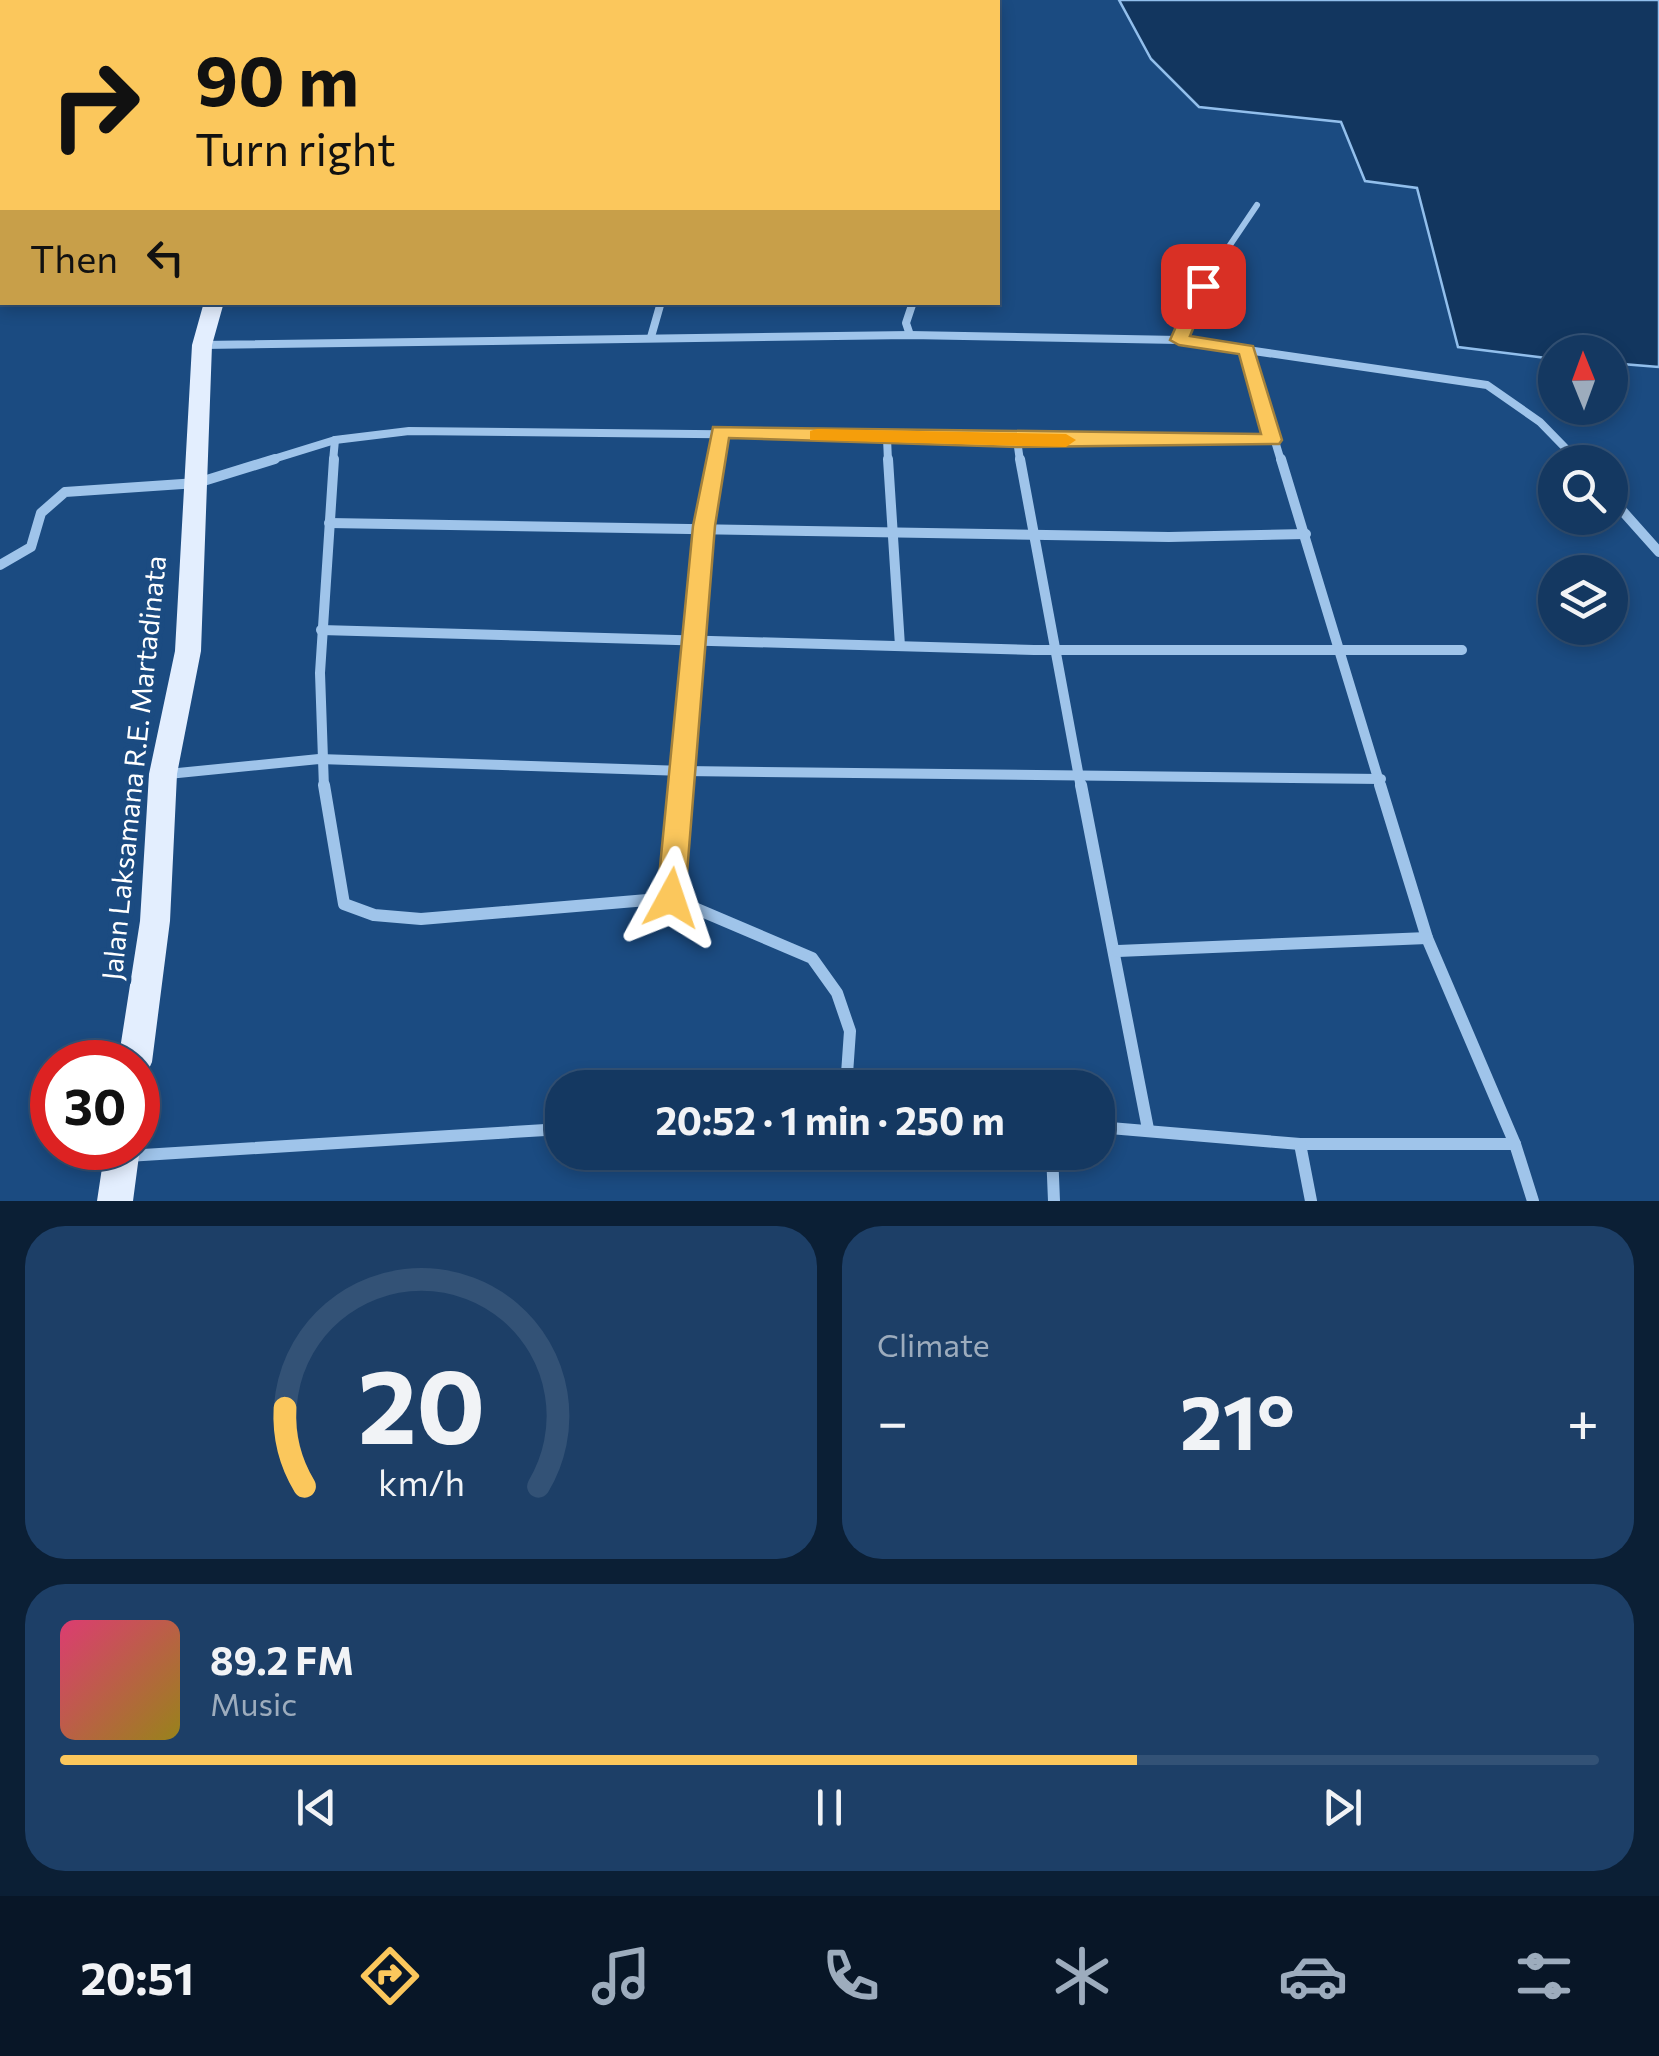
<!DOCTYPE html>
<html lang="en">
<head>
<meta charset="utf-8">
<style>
  :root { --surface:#143861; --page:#1d3f67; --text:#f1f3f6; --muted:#9dacbd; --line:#335276; --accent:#fbc75c }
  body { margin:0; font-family:Commissioner,sans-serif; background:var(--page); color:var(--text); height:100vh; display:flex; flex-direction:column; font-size:38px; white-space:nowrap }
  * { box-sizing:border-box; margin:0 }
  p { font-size:32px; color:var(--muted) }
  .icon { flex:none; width:55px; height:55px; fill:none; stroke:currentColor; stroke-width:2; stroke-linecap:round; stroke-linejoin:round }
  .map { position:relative; height:1201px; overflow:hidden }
  .sheet { display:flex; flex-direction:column; gap:25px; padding:25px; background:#0b1f35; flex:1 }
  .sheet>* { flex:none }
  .guide { position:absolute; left:0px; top:0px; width:1000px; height:305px; box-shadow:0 5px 15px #0003,0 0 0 2px var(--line); background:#fbc75c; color:#111; overflow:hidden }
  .needle { width:65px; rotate:359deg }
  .buttons { position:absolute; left:1538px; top:335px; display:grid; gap:20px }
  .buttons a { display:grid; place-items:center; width:90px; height:90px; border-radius:50%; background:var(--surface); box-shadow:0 5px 15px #0003,0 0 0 2px var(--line); font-size:50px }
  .speed { position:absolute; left:30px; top:1040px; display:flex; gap:20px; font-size:50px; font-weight:700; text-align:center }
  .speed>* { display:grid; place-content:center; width:130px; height:130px; border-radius:50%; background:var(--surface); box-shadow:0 5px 15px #0003,0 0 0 2px var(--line); line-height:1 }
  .speed .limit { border:15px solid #d22; background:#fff; color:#111 }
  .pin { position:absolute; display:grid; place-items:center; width:85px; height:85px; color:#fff; margin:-42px; border-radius:20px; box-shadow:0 5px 15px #0006 }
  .me { position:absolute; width:110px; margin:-55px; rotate:5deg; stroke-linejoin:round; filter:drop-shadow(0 0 8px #0008) }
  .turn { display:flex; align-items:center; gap:35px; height:210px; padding:0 30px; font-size:45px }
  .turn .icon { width:130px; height:130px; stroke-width:2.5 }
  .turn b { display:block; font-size:70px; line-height:85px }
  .then { display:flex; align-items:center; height:95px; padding:0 30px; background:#0003; gap:20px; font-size:38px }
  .big { font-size:75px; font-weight:700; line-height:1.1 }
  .sheet .card { flex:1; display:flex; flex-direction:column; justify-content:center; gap:15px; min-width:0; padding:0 35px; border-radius:40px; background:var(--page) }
  .sheet .dial { align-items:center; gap:0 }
  .dial svg { height:260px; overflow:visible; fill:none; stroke:var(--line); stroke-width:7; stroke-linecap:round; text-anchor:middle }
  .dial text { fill:var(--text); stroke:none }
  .song { display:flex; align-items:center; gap:30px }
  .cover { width:120px; height:120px; border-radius:15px; background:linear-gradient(135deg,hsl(340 70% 55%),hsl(50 70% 35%)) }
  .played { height:10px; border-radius:5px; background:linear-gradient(90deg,var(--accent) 70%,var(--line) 70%) }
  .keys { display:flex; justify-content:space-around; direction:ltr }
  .heat { display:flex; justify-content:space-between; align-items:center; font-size:55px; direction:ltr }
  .sheet .tiles { flex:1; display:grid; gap:25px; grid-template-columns:1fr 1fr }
  .card:last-child { grid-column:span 2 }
  .trip { position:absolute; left:545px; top:1070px; width:570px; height:100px; border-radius:40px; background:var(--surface); box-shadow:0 5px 15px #0003,0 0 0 2px var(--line); font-weight:700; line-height:100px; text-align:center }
  .tab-bar { display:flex; height:160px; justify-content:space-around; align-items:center; background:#081627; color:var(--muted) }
  .tab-bar .icon { width:70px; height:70px }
  .tab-bar .active { color:var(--accent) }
  .tab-bar b { font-size:45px; color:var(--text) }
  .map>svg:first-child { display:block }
  .water { fill:#12365f; stroke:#92bfec; stroke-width:2.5 }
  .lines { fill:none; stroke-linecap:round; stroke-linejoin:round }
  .service-far1 { stroke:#9fc4ea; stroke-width:5 }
  .service { stroke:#9fc4ea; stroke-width:6 }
  .minor-far2 { stroke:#9fc4ea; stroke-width:8 }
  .minor-far1 { stroke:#9fc4ea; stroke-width:10 }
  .minor { stroke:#9fc4ea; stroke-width:12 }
  .primary { fill:#e3eefe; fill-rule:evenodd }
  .route { fill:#fbc75c; stroke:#a3813c; stroke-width:2.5 }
  .slow { fill:#f59e0b }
  .labels { text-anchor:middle; stroke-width:10; stroke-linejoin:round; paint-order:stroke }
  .street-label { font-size:28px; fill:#fff; stroke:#1b4b81 }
</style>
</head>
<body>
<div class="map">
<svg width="1659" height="1201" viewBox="0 0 1659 1201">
  <rect width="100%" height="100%" fill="#1b4b81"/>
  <path class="water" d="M 1119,0 L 1659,0 L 1659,367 L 1610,363 L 1610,352 L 1555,352 L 1555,359 L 1458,347 L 1417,188 L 1365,181 L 1341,122 L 1199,107 L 1151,59 Z"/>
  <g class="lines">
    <path class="service-far1" d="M 0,56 L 2,52"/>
    <path class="service" d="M 1179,340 L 1203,285 L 1257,205"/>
    <g class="minor-far2">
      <path d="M 910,335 L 906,323 L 913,302"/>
      <path d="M 651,337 L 661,302"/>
      <path d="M 202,345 L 910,335 L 1179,340 L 1487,385 L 1540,422 L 1578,461"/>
      <path d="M 1247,349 L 1281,461"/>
      <path d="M 887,438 L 888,461"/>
      <path d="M 1017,440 L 1020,461"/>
      <path d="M 267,461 L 335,440 L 409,431 L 1272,440"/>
      <path d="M 333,461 L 335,440"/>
      <path d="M 715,461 L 720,432"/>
    </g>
    <g class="minor-far1">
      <path d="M 888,459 L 900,646"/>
      <path d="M 1020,459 L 1081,788"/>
      <path d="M 1281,459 L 1381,788"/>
      <path d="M 1576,459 L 1579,462"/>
      <path d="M 1610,497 L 1659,552"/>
      <path d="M 329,523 L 1169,537 L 1306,534"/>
      <path d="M 0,565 L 31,547 L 41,513 L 65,492 L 197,483 L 275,459"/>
      <path d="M 321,630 L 1034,650 L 1462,650"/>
      <path d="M 168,774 L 319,759 L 684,771 L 1381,779"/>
      <path d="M 324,788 L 320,673 L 334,459"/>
      <path d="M 681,788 L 704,526 L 715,459"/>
    </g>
    <g class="minor">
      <path d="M 324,785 L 344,904 L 374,915 L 421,919 L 671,898 L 812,958 L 837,993 L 850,1031 L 846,1088"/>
      <path d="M 1081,785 L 1148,1129"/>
      <path d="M 1380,785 L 1427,938 L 1515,1144 L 1533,1201"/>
      <path d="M 671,898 L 681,785"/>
      <path d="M 1118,951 L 1427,938"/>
      <path d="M 1098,1127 L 1300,1144 L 1515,1144"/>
      <path d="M 1300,1144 L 1311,1201"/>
      <path d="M 1052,1152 L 1054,1201"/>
      <path d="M 127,1156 L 562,1129"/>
    </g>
    <g class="primary">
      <path d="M 204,302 L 224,302 L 212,345 L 201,651 L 177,774 L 170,921 L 152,1062 L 147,1073 L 138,1077 L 138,1062 L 118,1062 L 140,921 L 149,774 L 175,651 L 192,345 Z"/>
      <path d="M 138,1143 L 140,1148 L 133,1201 L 97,1201 L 105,1148 L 138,1148 Z"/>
    </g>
  </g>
  <path class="route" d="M 1203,280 L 1211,286 L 1190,336 L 1253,346 L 1282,440 L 1279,444 L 1017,447 L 729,438 L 715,526 L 685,898 L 681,906 L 671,910 L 661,906 L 657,898 L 693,526 L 713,427 L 1261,434 L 1239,354 L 1179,345 L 1170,340 L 1194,286 Z"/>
  <path class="slow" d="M 817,429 L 1066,434 L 1076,440 L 1066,447 L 810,440 L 810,431 Z"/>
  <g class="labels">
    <g class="street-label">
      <text transform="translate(134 768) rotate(-84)" y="10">Jalan Laksamana R.E. Martadinata</text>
    </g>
  </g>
</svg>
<div class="buttons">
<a><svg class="needle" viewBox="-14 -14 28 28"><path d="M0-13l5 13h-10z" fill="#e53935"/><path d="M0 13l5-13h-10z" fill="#9dacbd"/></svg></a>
<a><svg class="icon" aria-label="search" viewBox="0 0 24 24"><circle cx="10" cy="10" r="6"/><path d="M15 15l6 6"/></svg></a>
<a><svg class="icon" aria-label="layers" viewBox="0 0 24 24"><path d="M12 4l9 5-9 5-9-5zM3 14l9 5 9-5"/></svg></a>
</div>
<div class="speed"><div class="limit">30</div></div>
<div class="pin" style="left:1203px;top:286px;background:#d93025"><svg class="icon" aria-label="arrive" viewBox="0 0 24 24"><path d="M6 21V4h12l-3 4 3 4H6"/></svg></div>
<svg class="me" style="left:671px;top:898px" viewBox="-20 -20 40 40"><path d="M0-17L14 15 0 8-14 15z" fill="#fbc75c" stroke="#fff" stroke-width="4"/></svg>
<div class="trip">20:52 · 1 min · 250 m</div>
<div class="guide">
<div class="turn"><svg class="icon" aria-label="right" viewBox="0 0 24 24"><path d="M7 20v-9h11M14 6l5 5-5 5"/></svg><div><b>90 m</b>Turn right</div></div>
<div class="then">Then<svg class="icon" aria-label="left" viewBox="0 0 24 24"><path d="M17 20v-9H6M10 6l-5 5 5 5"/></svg></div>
</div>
</div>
<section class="sheet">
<div class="tiles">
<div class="card dial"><svg viewBox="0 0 100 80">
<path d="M14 69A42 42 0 1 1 86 69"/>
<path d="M14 69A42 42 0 0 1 8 45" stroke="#fbc75c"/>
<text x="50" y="56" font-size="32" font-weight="700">20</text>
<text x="50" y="72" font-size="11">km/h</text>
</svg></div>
<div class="card"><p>Climate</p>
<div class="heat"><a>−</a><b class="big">21°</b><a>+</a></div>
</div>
<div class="card">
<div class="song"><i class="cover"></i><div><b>89.2 FM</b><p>Music</p></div></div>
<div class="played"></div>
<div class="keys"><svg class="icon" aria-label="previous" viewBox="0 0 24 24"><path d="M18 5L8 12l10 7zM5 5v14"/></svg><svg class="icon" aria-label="pause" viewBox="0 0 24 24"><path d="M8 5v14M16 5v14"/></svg><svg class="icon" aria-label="next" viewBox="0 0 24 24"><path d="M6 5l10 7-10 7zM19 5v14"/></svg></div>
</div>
</div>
</section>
<nav class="tab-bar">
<b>20:51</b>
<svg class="icon active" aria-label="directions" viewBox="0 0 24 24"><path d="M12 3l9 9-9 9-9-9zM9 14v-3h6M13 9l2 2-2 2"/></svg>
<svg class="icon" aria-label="music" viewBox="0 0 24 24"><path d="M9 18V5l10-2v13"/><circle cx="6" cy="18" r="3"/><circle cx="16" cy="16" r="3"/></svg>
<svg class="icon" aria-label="phone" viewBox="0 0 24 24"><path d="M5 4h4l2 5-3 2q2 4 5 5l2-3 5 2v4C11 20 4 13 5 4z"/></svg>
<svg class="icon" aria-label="climate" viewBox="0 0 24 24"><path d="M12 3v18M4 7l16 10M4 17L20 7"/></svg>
<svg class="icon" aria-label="car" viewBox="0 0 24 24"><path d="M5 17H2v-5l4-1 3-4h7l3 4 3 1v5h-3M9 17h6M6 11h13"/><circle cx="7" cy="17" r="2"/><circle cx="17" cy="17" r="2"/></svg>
<svg class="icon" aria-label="filters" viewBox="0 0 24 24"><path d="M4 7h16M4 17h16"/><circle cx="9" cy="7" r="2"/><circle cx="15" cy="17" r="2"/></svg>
</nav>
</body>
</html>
